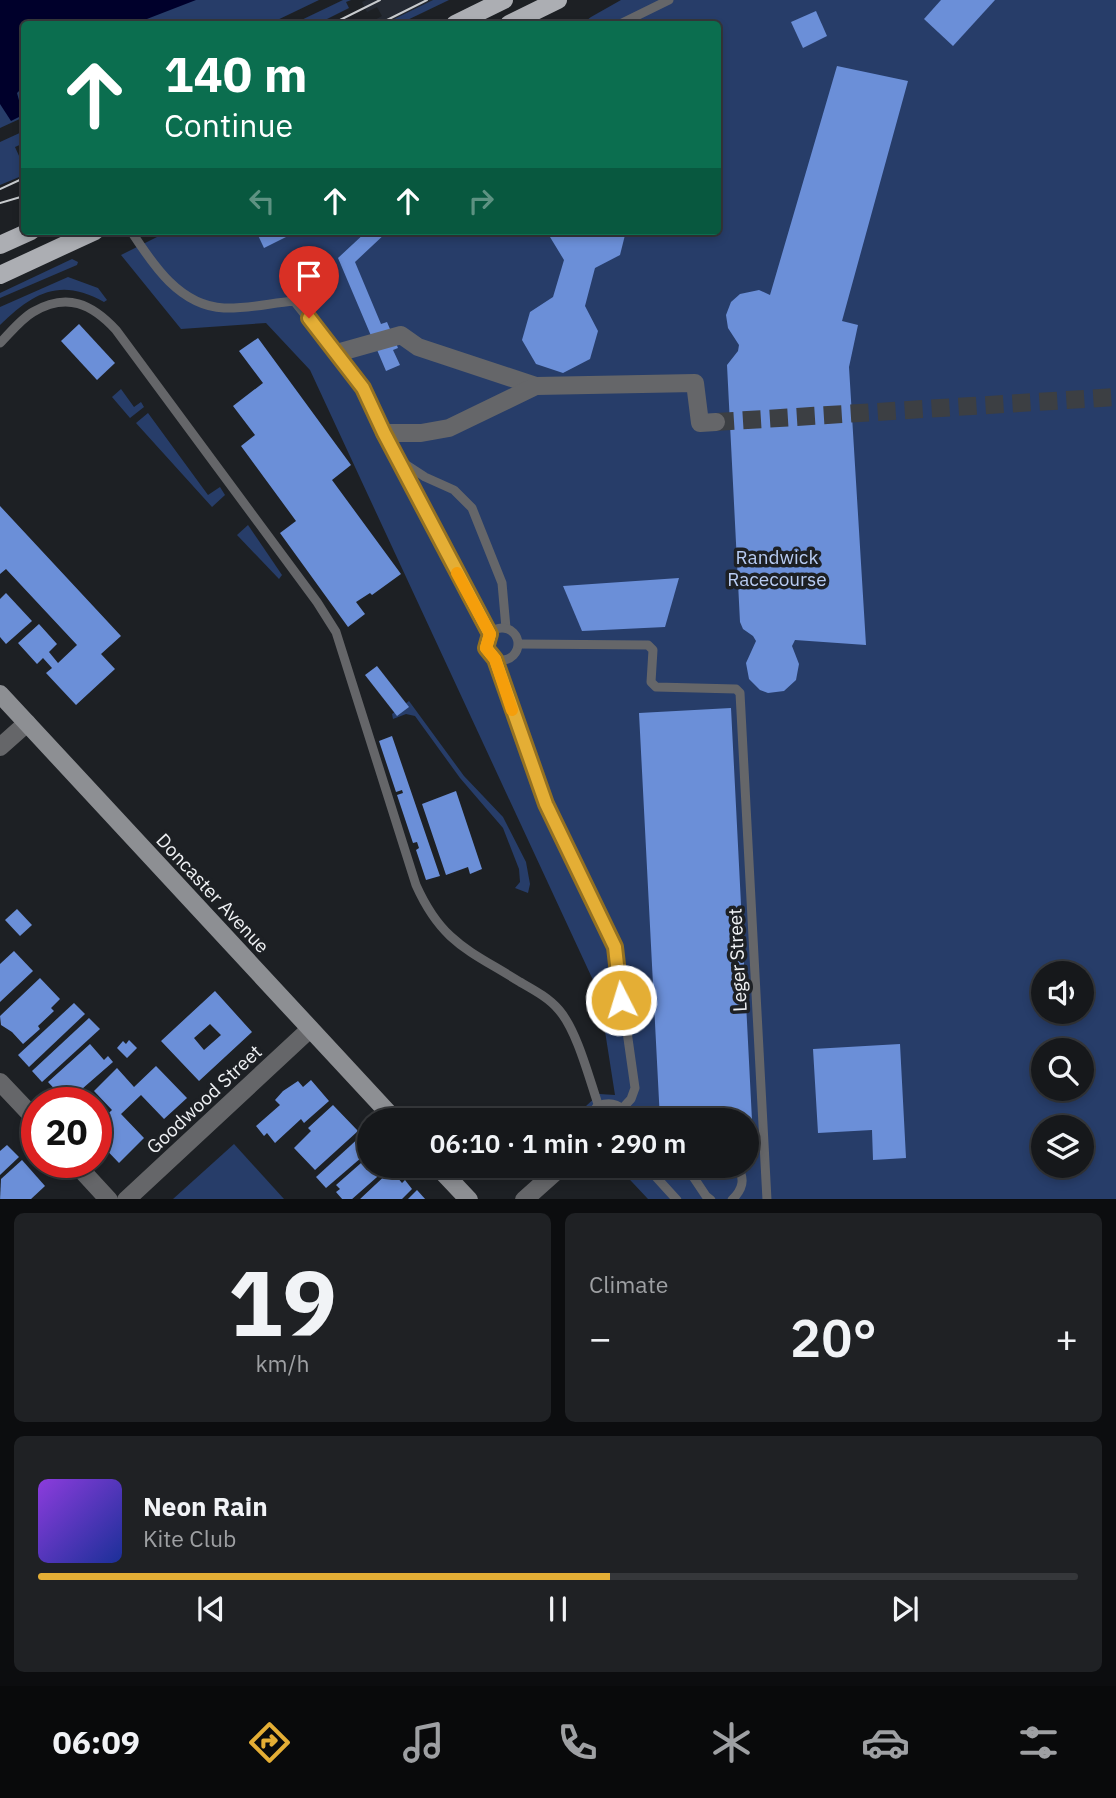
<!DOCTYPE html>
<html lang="en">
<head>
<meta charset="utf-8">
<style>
  :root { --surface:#16181b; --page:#1f2124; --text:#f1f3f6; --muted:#9ea0a3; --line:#35373a; --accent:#e4ae35 }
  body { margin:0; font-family:"IBM Plex Sans",sans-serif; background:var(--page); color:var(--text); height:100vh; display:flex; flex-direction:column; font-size:26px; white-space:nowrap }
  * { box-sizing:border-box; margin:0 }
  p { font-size:23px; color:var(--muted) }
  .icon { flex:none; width:38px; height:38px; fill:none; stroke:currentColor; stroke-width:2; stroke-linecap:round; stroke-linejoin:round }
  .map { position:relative; height:1199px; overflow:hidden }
  .details { display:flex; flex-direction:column; gap:14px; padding:14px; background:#0c0d0f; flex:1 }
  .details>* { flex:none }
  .top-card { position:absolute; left:21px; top:21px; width:700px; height:214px; border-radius:7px; box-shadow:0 4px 10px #0003,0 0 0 2px var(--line); background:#0b6e4f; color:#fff; overflow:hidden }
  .fabs { position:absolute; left:1031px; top:961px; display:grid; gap:14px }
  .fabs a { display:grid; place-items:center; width:63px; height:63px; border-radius:50%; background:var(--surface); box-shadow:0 4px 10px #0003,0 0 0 2px var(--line); font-size:35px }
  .speed { position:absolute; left:21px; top:1087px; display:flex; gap:14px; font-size:35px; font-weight:700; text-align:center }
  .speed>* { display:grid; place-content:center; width:91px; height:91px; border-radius:50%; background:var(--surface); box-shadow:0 4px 10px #0003,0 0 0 2px var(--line); line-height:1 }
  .speed .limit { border:10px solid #d22; background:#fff; color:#111 }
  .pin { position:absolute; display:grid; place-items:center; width:60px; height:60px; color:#fff; margin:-72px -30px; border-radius:50% 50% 50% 0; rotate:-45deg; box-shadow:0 0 7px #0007 }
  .pin .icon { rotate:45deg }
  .me { position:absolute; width:77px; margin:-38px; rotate:355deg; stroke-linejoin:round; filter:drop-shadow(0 0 5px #0008) }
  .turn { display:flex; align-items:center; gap:24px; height:147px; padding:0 28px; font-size:32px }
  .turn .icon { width:91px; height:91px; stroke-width:2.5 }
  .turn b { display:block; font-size:49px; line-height:60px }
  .lanes { display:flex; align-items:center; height:66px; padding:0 28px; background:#0003; justify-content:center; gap:35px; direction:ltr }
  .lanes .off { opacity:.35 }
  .big { font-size:52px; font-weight:600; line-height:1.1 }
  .details .card { flex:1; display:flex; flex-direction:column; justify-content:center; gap:10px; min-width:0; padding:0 24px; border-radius:10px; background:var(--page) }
  .details .dial { align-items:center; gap:0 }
  .dial b { font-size:91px; line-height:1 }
  .song { display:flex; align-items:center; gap:21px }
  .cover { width:84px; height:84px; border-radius:10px; background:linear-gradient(135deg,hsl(270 70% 55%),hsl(230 70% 35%)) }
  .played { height:7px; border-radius:4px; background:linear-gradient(90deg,var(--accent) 55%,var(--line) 55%) }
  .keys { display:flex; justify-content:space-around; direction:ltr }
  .heat { display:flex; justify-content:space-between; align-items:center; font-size:38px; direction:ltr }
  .details .tiles { flex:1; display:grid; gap:14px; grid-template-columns:1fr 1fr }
  .card:last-child { grid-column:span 2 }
  .trip { position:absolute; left:357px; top:1108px; width:402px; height:70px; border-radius:35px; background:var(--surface); box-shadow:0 4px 10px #0003,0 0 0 2px var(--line); font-weight:600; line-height:70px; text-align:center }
  .tab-bar { display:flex; height:112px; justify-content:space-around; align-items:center; background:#090a0b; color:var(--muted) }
  .tab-bar .icon { width:49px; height:49px }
  .tab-bar .current { color:var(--accent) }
  .tab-bar b { font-size:32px; color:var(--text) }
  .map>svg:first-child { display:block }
  .built { fill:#242932 }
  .green { fill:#273d69; fill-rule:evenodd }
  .water { fill:#00002b }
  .building { fill:#6b8fd8; fill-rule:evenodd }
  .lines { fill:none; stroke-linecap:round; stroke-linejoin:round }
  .street-tunnel { stroke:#3c3f43; stroke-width:18; stroke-dasharray:18 9; stroke-linecap:butt }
  .lane { stroke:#656669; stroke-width:9 }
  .street { stroke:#656669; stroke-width:18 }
  .secondary { stroke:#8d8f93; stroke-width:18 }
  .primary { stroke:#acaeb3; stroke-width:18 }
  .tram { stroke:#c8cbce; stroke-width:2 }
  .route-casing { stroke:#947122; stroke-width:18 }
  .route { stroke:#e4ae35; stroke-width:12 }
  .slow { stroke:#f59e0b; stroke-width:12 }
  .labels { text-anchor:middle; stroke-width:7; stroke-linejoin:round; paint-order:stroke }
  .park-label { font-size:19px; fill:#b8ccf3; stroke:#1d2024 }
  .street-label { font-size:19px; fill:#eff1f4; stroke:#1d2024 }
</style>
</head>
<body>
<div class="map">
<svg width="1116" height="1200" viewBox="0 0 1116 1200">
  <rect width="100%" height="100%" fill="#1d2024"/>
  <path class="built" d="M 366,0 L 433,0 L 384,24 L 373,24 L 371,22 L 382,16 L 377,7 L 367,12 L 362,2 Z"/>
  <g class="green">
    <path d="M 0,0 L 319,0 L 269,24 L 24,24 L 24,117 L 0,128 Z"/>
    <path d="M 343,0 L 351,0 L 346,2 L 349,8 L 317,24 L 293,24 Z"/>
    <path d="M 433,0 L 449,0 L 399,24 L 384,24 Z"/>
    <path d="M 621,0 L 1116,0 L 1116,1199 L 648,1199 L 617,1166 L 747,1166 L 747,1120 L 575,1120 L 573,1118 L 599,1094 L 615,1095 L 599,993 L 310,370 L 266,323 L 181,329 L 121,255 L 169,231 L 718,231 L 718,24 L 582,24 L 591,17 ZM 1043,973 L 1082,973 L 1082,1012 L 1043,1012 ZM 1043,1050 L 1082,1050 L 1082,1088 L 1043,1088 ZM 1043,1127 L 1082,1127 L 1082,1166 L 1043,1166 Z"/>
    <path d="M 24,131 L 24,143 L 15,147 L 24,167 L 24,175 L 0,185 L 0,142 Z"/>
    <path d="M 72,259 L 78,262 L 77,265 L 0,298 L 0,293 Z"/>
    <path d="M 68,277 L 98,288 L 107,300 L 104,302 C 60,277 33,293 0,325 L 0,307 Z"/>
    <path d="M 121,389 L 134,407 L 141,402 L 144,407 L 130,418 L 112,397 Z"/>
    <path d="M 148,413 L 208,495 L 220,487 L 225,495 L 212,507 L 136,423 Z"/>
    <path d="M 248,525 L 282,575 L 279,579 L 237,535 Z"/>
    <path d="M 409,701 L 464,776 L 503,817 L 526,862 L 530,884 L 528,893 L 515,888 L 520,882 L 519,869 L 503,828 L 460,778 L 415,716 L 406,714 L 393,719 L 392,714 Z"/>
    <path d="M 234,1144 L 284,1199 L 173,1199 Z"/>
  </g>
  <path class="water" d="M 0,0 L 196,0 L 134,24 L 24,24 L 24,86 L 17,93 L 23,115 L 11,121 L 0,104 Z"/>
  <g class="building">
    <path d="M 941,0 L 995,0 L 953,46 L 924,19 Z"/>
    <path d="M 816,11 L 827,36 L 803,48 L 791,22 Z"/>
    <path d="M 837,66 L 908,81 L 842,321 L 858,325 L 849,367 L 866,645 L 795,640 L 792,646 L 799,664 L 796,680 L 784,691 L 768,693 L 760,690 L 749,679 L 746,663 L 756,641 L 753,636 L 743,629 L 740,622 L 727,365 L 738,351 L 739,345 L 728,328 L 726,315 L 731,302 L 740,294 L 759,290 L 770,295 Z"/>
    <path d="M 256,231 L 298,231 L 264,248 Z"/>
    <path d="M 367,231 L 388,231 L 355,262 L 381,324 L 387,322 L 398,348 L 393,350 L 400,365 L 386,371 L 338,258 Z"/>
    <path d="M 552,231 L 626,231 L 620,255 L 595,268 L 585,306 L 598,331 L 590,359 L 563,373 L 536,364 L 522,340 L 530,312 L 553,297 L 564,260 L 550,237 Z"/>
    <path d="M 79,324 L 115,363 L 97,380 L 61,341 Z"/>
    <path d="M 258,338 L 351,465 L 332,480 L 401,574 L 372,595 L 370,593 L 356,602 L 365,614 L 348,627 L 280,533 L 296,521 L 241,446 L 255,435 L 233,406 L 263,383 L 239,351 Z"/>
    <path d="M 0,506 L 121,636 L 101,654 L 115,669 L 76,705 L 46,673 L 52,668 L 43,658 L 37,664 L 18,643 L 39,624 L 57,644 L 49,652 L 58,663 L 77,645 L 6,569 L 0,574 Z"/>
    <path d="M 679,578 L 665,627 L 582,631 L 563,586 Z"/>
    <path d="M 6,593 L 32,621 L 6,644 L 0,637 L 0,599 Z"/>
    <path d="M 377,666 L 409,707 L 397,716 L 365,675 Z"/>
    <path d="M 731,708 L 753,1140 L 747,1141 L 747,1120 L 660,1120 L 639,713 Z"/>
    <path d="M 392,736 L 440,876 L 426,880 L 416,850 L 419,848 L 417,842 L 413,843 L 397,795 L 403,793 L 402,790 L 396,792 L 379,741 Z"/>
    <path d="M 456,791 L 482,869 L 470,874 L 468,867 L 446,875 L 422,804 Z"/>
    <path d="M 17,909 L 32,925 L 20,936 L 5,920 Z"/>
    <path d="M 14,951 L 33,971 L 0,1002 L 0,964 Z"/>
    <path d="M 40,978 L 60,999 L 51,1008 L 54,1011 L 38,1026 L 40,1029 L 23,1044 L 12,1032 L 1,1025 L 0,1016 Z"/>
    <path d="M 215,991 L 252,1032 L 199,1081 L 161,1041 ZM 210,1024 L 221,1035 L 204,1050 L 194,1038 Z"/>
    <path d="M 74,1003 L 85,1014 L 29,1067 L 18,1055 Z"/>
    <path d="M 89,1018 L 100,1029 L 42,1082 L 32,1071 Z"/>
    <path d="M 129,1040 L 137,1048 L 127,1058 L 117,1048 L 123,1041 L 126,1044 Z"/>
    <path d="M 90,1044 L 104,1060 L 108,1056 L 113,1062 L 67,1102 L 48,1082 Z"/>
    <path d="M 900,1044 L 906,1158 L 873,1160 L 872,1130 L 818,1133 L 813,1049 Z"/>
    <path d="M 156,1066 L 187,1098 L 164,1119 L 141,1095 L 121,1114 L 144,1138 L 119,1163 L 96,1139 L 96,1125 L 112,1110 L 94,1091 L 117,1068 L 134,1087 Z"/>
    <path d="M 311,1080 L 329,1101 L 304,1123 L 301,1119 L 275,1143 L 267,1133 L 264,1136 L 256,1126 L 280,1105 L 275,1100 L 283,1091 L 298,1081 L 303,1087 Z"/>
    <path d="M 333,1105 L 358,1131 L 315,1170 L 294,1148 L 311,1131 L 308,1128 Z"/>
    <path d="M 362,1135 L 369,1142 L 369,1151 L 326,1188 L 316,1177 Z"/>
    <path d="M 7,1145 L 19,1157 L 0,1175 L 0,1151 Z"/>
    <path d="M 369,1156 L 369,1166 L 381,1166 L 385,1170 L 351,1200 L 343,1200 L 336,1192 L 340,1189 L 336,1185 Z"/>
    <path d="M 22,1160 L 45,1186 L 30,1200 L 0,1200 L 1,1179 Z"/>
    <path d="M 391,1170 L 402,1183 L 405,1180 L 412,1189 L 401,1200 L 359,1200 Z"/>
    <path d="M 417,1190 L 426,1200 L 407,1200 Z"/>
  </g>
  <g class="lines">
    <path class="street-tunnel" d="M 716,422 L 1116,397"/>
    <g class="lane">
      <path d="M 620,24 L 669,0"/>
      <path d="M 131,231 C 153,265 180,306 224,308 C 247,309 271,303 294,301 L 363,388 L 384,433 L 490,634"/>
      <path d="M 0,343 C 10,333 21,319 33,312 C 67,292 92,304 116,330 L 317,602 L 336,632 L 416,885 C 442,943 469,950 520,982 C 534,990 549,998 559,1010 C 578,1032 590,1082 600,1110"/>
      <path d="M 399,460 L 425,477 L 454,490 L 472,508 L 502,583 L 506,628"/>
      <circle cx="502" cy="644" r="16"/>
      <path d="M 519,644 L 648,645 L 653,650 L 651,682 L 656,687 L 736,689 L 740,693 L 767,1200"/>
      <path d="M 495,659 L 546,804 L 615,947 L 635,1088 L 631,1099 L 619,1112"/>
      <path d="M 646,1166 L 677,1200"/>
      <path d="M 686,1166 L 706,1196 L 711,1200"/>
      <path d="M 652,1172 L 676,1166"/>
      <path d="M 732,1200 C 743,1189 746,1178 736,1166"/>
    </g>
    <g class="street">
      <path d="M 337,353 L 401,335 L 418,347 L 536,386"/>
      <path d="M 384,433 L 421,433 L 449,428 L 536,386 L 695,383 L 700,423 L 716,422"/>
      <path d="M 0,747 L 27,723"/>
      <path d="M 0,1082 L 37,1121"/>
      <path d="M 593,1120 L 600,1110 C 611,1106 620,1109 624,1120"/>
      <path d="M 74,1162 L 109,1200"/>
      <path d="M 126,1200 L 310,1029"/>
      <path d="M 524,1200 L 562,1166"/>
    </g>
    <g class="secondary">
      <path d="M 0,694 L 395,1120"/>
      <path d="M 437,1166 L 469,1200"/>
    </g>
    <g class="primary">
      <path d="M 455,24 L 504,0"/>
      <path d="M 509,24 L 558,0"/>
      <path d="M 0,245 L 31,231"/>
      <path d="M 0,275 L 95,231"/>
    </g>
    <g class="tram">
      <path d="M 332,24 L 380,0"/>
      <path d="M 379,24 L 427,0"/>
      <path d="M 0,189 L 24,178"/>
      <path d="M 0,203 L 24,196"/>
    </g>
  </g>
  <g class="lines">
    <g class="route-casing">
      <path id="route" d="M 309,318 L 363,388 L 384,433 L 490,634 L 486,648 L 495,659 L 546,804 L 615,947 L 621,1000"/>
    </g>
    <use href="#route" class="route"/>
    <path class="slow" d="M 457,573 L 490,634 L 486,648 L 495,659 L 512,710"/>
  </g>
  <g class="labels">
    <g class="park-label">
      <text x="777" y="564">Randwick<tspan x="777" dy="22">Racecourse</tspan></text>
    </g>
    <g class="street-label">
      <text transform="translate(213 893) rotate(47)" y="7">Doncaster Avenue</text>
      <text transform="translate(737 960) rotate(-93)" y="7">Leger Street</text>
      <text transform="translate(204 1099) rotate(-43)" y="7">Goodwood Street</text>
    </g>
  </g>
</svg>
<div class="fabs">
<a><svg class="icon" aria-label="sound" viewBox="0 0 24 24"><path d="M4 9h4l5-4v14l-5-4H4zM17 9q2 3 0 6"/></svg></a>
<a><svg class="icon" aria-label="search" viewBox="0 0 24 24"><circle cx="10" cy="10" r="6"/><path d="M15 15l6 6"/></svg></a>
<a><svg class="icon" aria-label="layers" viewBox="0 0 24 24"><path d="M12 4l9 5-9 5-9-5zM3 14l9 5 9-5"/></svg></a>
</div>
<div class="speed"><div class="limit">20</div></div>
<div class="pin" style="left:309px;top:318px;background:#d93025"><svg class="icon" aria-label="arrive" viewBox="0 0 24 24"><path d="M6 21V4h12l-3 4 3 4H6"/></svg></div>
<svg class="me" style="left:621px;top:1000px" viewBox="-20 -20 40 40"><circle r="17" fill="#e4ae35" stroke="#fff" stroke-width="3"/><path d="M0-11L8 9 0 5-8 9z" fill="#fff"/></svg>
<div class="trip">06:10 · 1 min · 290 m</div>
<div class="top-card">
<div class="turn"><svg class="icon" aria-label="ahead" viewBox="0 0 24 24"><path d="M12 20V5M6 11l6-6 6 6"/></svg><div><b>140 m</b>Continue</div></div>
<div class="lanes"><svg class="icon off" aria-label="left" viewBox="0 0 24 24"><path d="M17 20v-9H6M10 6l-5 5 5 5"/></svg><svg class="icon" aria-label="ahead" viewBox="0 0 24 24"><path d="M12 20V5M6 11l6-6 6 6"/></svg><svg class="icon" aria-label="ahead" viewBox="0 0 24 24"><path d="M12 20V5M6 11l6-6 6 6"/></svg><svg class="icon off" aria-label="right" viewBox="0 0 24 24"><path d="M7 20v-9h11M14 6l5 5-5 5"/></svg></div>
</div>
</div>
<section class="details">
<div class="tiles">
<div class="card dial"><b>19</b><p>km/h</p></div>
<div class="card"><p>Climate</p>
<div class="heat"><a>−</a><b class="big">20°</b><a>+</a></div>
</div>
<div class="card">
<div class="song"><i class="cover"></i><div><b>Neon Rain</b><p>Kite Club</p></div></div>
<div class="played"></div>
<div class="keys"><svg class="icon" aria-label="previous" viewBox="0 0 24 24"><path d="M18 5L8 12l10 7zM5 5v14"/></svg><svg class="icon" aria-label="pause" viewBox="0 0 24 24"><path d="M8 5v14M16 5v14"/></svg><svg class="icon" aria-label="next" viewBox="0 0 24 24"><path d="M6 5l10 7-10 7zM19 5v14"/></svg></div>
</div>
</div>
</section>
<nav class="tab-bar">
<b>06:09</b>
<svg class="icon current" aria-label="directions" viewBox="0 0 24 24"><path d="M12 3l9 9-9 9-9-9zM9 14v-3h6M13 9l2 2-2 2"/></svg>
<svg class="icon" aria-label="music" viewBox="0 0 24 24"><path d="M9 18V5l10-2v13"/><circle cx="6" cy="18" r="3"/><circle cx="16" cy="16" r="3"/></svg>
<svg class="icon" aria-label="phone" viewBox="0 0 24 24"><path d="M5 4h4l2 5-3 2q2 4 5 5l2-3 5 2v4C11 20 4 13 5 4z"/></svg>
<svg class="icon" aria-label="climate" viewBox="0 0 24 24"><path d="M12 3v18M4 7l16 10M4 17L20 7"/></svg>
<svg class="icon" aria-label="car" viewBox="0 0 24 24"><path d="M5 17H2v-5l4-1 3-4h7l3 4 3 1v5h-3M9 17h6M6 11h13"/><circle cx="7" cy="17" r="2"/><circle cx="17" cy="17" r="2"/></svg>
<svg class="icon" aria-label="filters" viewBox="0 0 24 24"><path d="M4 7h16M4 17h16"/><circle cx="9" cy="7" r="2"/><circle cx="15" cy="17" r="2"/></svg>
</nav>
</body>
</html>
